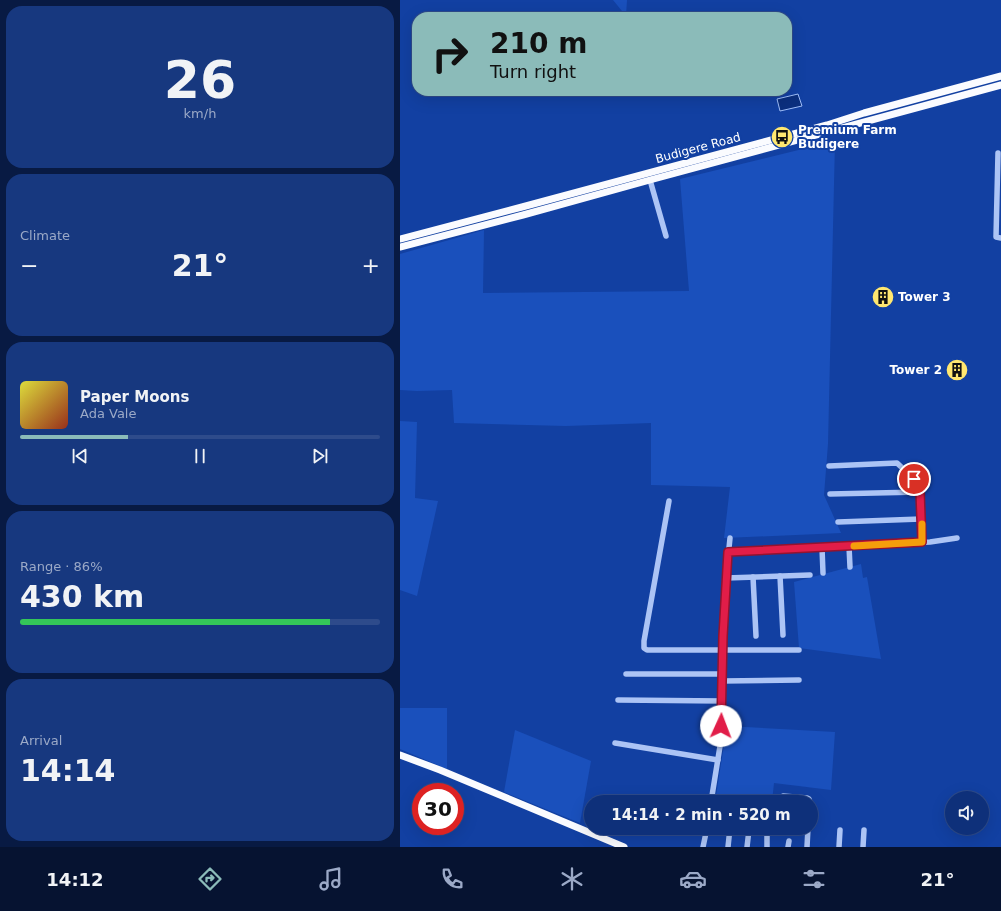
<!DOCTYPE html>
<html lang="en">
<head>
<meta charset="utf-8">
<style>
  :root { --surface:#0e307a; --page:#17387f; --text:#f1f3f6; --muted:#9ba9c7; --line:#2e4b8b; --accent:#8bbbb9 }
  body { margin:0; font-family:"DejaVu Sans",sans-serif; background:var(--page); color:var(--text); height:100vh; display:flex; flex-direction:column; font-size:15px; white-space:nowrap }
  * { box-sizing:border-box; margin:0 }
  p { font-size:13px; color:var(--muted) }
  .icon { flex:none; width:22px; height:22px; fill:none; stroke:currentColor; stroke-width:2; stroke-linecap:round; stroke-linejoin:round }
  .map { position:relative; flex:1; overflow:hidden }
  .panel { display:flex; flex-direction:column; gap:6px; padding:6px; background:#081a43; width:400px }
  .panel>* { flex:none }
  .hud { position:absolute; left:12px; top:12px; width:380px; height:84px; border-radius:16px; box-shadow:0 4px 16px #0002,0 0 0 1px var(--line); background:#8bbbb9; color:#111; overflow:hidden }
  .controls { position:absolute; left:545px; top:791px; display:grid; gap:8px }
  .controls a { display:grid; place-items:center; width:44px; height:44px; border-radius:50%; background:var(--surface); box-shadow:0 4px 16px #0002,0 0 0 1px var(--line); font-size:20px }
  .speed { position:absolute; left:12px; top:783px; display:flex; gap:8px; font-size:20px; font-weight:700; text-align:center }
  .speed>* { display:grid; place-content:center; width:52px; height:52px; border-radius:50%; background:var(--surface); box-shadow:0 4px 16px #0002,0 0 0 1px var(--line); line-height:1 }
  .speed .limit { border:6px solid #d22; background:#fff; color:#111 }
  .pin { position:absolute; display:grid; place-items:center; width:34px; height:34px; color:#fff; margin:-17px; border:2px solid #fff; border-radius:50%; box-shadow:0 1px 4px #0007 }
  .me { position:absolute; width:44px; margin:-22px; rotate:2deg; stroke-linejoin:round; filter:drop-shadow(0 0 3px #0008) }
  .turn { display:flex; align-items:center; gap:14px; height:84px; padding:0 12px; font-size:18px }
  .turn .icon { width:52px; height:52px; stroke-width:2.5 }
  .turn b { display:block; font-size:28px; line-height:34px }
  .big { font-size:30px; font-weight:600; line-height:1.1 }
  .panel .tile { flex:1; display:flex; flex-direction:column; justify-content:center; gap:6px; min-width:0; padding:0 14px; border-radius:16px; background:var(--page) }
  .panel .dial { align-items:center; gap:0 }
  .dial b { font-size:52px; line-height:1 }
  .song { display:flex; align-items:center; gap:12px }
  .cover { width:48px; height:48px; border-radius:6px; background:linear-gradient(135deg,hsl(60 70% 55%),hsl(10 70% 35%)) }
  .played { height:4px; border-radius:2px; background:linear-gradient(90deg,var(--accent) 30%,var(--line) 30%) }
  .keys { display:flex; justify-content:space-around; direction:ltr }
  .heat { display:flex; justify-content:space-between; align-items:center; font-size:22px; direction:ltr }
  .charge { height:6px; border-radius:3px; background:linear-gradient(90deg,#34c759 86%,var(--line) 0) }
  .trip { position:absolute; left:184px; top:795px; width:234px; height:40px; border-radius:20px; background:var(--surface); box-shadow:0 4px 16px #0002,0 0 0 1px var(--line); font-weight:600; line-height:40px; text-align:center }
  .menu { display:flex; height:64px; justify-content:space-around; align-items:center; background:#061331; color:var(--muted) }
  .menu .icon { width:28px; height:28px }
  .menu .current { color:var(--accent) }
  .menu b { font-size:18px; color:var(--text) }
  main { display:flex; flex:1; min-height:0 }
  .map>svg:first-child { display:block }
  .green { fill:#1a50bc }
  .water { fill:#0b2f7e; stroke:#9ebdf8 }
  .lines { fill:none; stroke-linecap:round; stroke-linejoin:round }
  .minor { stroke:#acc4f5; stroke-width:5.5 }
  .major { stroke:#fafbff; stroke-width:7 }
  .route-casing { stroke:#92132f; stroke-width:10 }
  .route { stroke:#e11d48; stroke-width:7 }
  .slow { stroke:#f59e0b; stroke-width:7 }
  .labels { text-anchor:middle; stroke-width:4; stroke-linejoin:round; paint-order:stroke }
  .poi-label { font-size:12px; font-weight:bold; fill:#fff; stroke:#1240a2; text-anchor:start }
  .street-label { font-size:12px; fill:#fff; stroke:#1240a2 }
</style>
</head>
<body>
<main>
<section class="panel">
<div class="tile dial"><b>26</b><p>km/h</p></div>
<div class="tile"><p>Climate</p>
<div class="heat"><a>−</a><b class="big">21°</b><a>+</a></div>
</div>
<div class="tile">
<div class="song"><i class="cover"></i><div><b>Paper Moons</b><p>Ada Vale</p></div></div>
<div class="played"></div>
<div class="keys"><svg class="icon" aria-label="previous" viewBox="0 0 24 24"><path d="M18 5L8 12l10 7zM5 5v14"/></svg><svg class="icon" aria-label="pause" viewBox="0 0 24 24"><path d="M8 5v14M16 5v14"/></svg><svg class="icon" aria-label="next" viewBox="0 0 24 24"><path d="M6 5l10 7-10 7zM19 5v14"/></svg></div>
</div>
<div class="tile"><p>Range · 86%</p><b class="big">430 km</b><div class="charge"></div></div>
<div class="tile"><p>Arrival</p><b class="big">14:14</b></div>
</section>
<div class="map">
<svg width="601" height="847" viewBox="0 0 601 847">
  <rect width="100%" height="100%" fill="#1240a2"/>
  <g class="green">
    <path d="M 213,0 L 227,0 L 226,16 Z"/>
    <path d="M 435,141 L 428,444 L 424,495 L 441,533 L 324,538 L 330,487 L 251,485 L 251,423 L 166,426 L 54,423 L 52,390 L 17,391 L 0,390 L 0,254 L 84,230 L 83,293 L 289,291 L 280,179 Z"/>
    <path d="M 0,421 L 17,422 L 15,498 L 38,501 L 17,596 L 0,590 Z"/>
    <path d="M 461,564 L 463,578 L 467,577 L 481,659 L 399,648 L 394,582 Z"/>
    <path d="M 0,708 L 47,708 L 47,769 L 0,749 Z"/>
    <path d="M 327,726 L 435,732 L 431,790 L 374,783 L 372,802 L 315,802 Z"/>
    <path d="M 115,730 L 191,761 L 180,823 L 104,792 Z"/>
  </g>
  <path class="water" d="M 398,94 L 402,106 L 380,111 L 377,99 Z"/>
  <g class="lines">
    <g class="minor">
      <path d="M 598,153 L 596,237 L 601,238"/>
      <path d="M 250,180 L 266,236"/>
      <path d="M 429,466 L 497,463 L 514,479 L 520,492 L 522,542"/>
      <path d="M 430,494 L 520,492"/>
      <path d="M 269,501 L 244,641 L 244,648 L 247,650 L 399,650"/>
      <path d="M 438,522 L 521,519"/>
      <path d="M 449,546 L 450,567"/>
      <path d="M 422,548 L 423,573"/>
      <path d="M 328,552 L 530,542 L 557,538"/>
      <path d="M 380,576 L 383,635"/>
      <path d="M 353,577 L 356,636"/>
      <path d="M 326,578 L 410,575"/>
      <path d="M 226,674 L 322,674"/>
      <path d="M 322,681 L 399,680"/>
      <path d="M 218,700 L 322,701"/>
      <path d="M 215,743 L 318,760"/>
      <path d="M 383,796 L 407,798 L 409,799 L 410,802"/>
      <path d="M 311,802 L 321,740 L 323,636 L 326,578 L 330,538"/>
      <path d="M 303,847 L 307,828"/>
      <path d="M 328,847 L 330,828"/>
      <path d="M 347,847 L 349,830"/>
      <path d="M 367,847 L 367,830"/>
      <path d="M 388,847 L 389,841"/>
      <path d="M 407,847 L 408,828"/>
      <path d="M 439,847 L 440,830"/>
      <path d="M 463,847 L 464,830"/>
    </g>
    <g class="major">
      <path d="M 0,239 L 122,207 L 427,125 L 464,113 L 601,76"/>
      <path d="M 0,247 L 123,215 L 250,180 L 601,85"/>
      <path d="M 0,755 L 40,770 L 224,847"/>
    </g>
  </g>
  <g class="lines">
    <g class="route-casing">
      <path id="route" d="M 321,726 L 323,636 L 328,552 L 522,542 L 520,492 L 514,479"/>
    </g>
    <use href="#route" class="route"/>
    <path class="slow" d="M 454,546 L 522,542 L 522,524"/>
  </g>
  <defs>
    <g id="bus-disc" transform="scale(1.15)"><circle r="9.5" fill="#ffe770" stroke="#1240a2"/><path d="M-5-6H5V4H4V6H2V4H-2V6H-4V4H-5ZM-3.5-4V0h7V-4ZM-3.5 1.2v1.5H-2V1.2ZM2 1.2v1.5H3.5V1.2Z" fill="#111"/></g>
    <g id="building-disc" transform="scale(1.15)"><circle r="9.5" fill="#ffe770" stroke="#1240a2"/><path d="M-4-6H4V6H1V3H-1V6H-4ZM-2.5-4.3h1.7v1.8h-1.7ZM.8-4.3h1.7v1.8H.8ZM-2.5-1h1.7V.8h-1.7ZM.8-1h1.7V.8H.8Z" fill="#111"/></g>
  </defs>
  <g fill-rule="evenodd">
    <use href="#bus-disc" x="382" y="137"/>
    <use href="#building-disc" x="483" y="297"/>
    <use href="#building-disc" x="557" y="370"/>
  </g>
  <g class="labels">
    <g class="poi-label">
      <text x="398" y="134">Premium Farm<tspan x="398" dy="14">Budigere</tspan></text>
      <text x="498" y="301">Tower 3</text>
      <text x="542" y="374" text-anchor="end">Tower 2</text>
    </g>
    <g class="street-label">
      <text transform="translate(298 148) rotate(-15)" y="4">Budigere Road</text>
    </g>
  </g>
</svg>
<div class="controls">
<a><svg class="icon" aria-label="sound" viewBox="0 0 24 24"><path d="M4 9h4l5-4v14l-5-4H4zM17 9q2 3 0 6"/></svg></a>
</div>
<div class="speed"><div class="limit">30</div></div>
<div class="pin" style="left:514px;top:479px;background:#d93025"><svg class="icon" aria-label="arrive" viewBox="0 0 24 24"><path d="M6 21V4h12l-3 4 3 4H6"/></svg></div>
<svg class="me" style="left:321px;top:726px" viewBox="-20 -20 40 40"><circle r="19" fill="#fff"/><path d="M0-13L10 11 0 6-10 11z" fill="#e11d48"/></svg>
<div class="trip">14:14 · 2 min · 520 m</div>
<div class="hud">
<div class="turn"><svg class="icon" aria-label="right" viewBox="0 0 24 24"><path d="M7 20v-9h11M14 6l5 5-5 5"/></svg><div><b>210 m</b>Turn right</div></div>
</div>
</div>
</main>
<nav class="menu">
<b>14:12</b>
<svg class="icon current" aria-label="directions" viewBox="0 0 24 24"><path d="M12 3l9 9-9 9-9-9zM9 14v-3h6M13 9l2 2-2 2"/></svg>
<svg class="icon" aria-label="music" viewBox="0 0 24 24"><path d="M9 18V5l10-2v13"/><circle cx="6" cy="18" r="3"/><circle cx="16" cy="16" r="3"/></svg>
<svg class="icon" aria-label="phone" viewBox="0 0 24 24"><path d="M5 4h4l2 5-3 2q2 4 5 5l2-3 5 2v4C11 20 4 13 5 4z"/></svg>
<svg class="icon" aria-label="climate" viewBox="0 0 24 24"><path d="M12 3v18M4 7l16 10M4 17L20 7"/></svg>
<svg class="icon" aria-label="car" viewBox="0 0 24 24"><path d="M5 17H2v-5l4-1 3-4h7l3 4 3 1v5h-3M9 17h6M6 11h13"/><circle cx="7" cy="17" r="2"/><circle cx="17" cy="17" r="2"/></svg>
<svg class="icon" aria-label="filters" viewBox="0 0 24 24"><path d="M4 7h16M4 17h16"/><circle cx="9" cy="7" r="2"/><circle cx="15" cy="17" r="2"/></svg>
<b>21°</b>
</nav>
</body>
</html>
